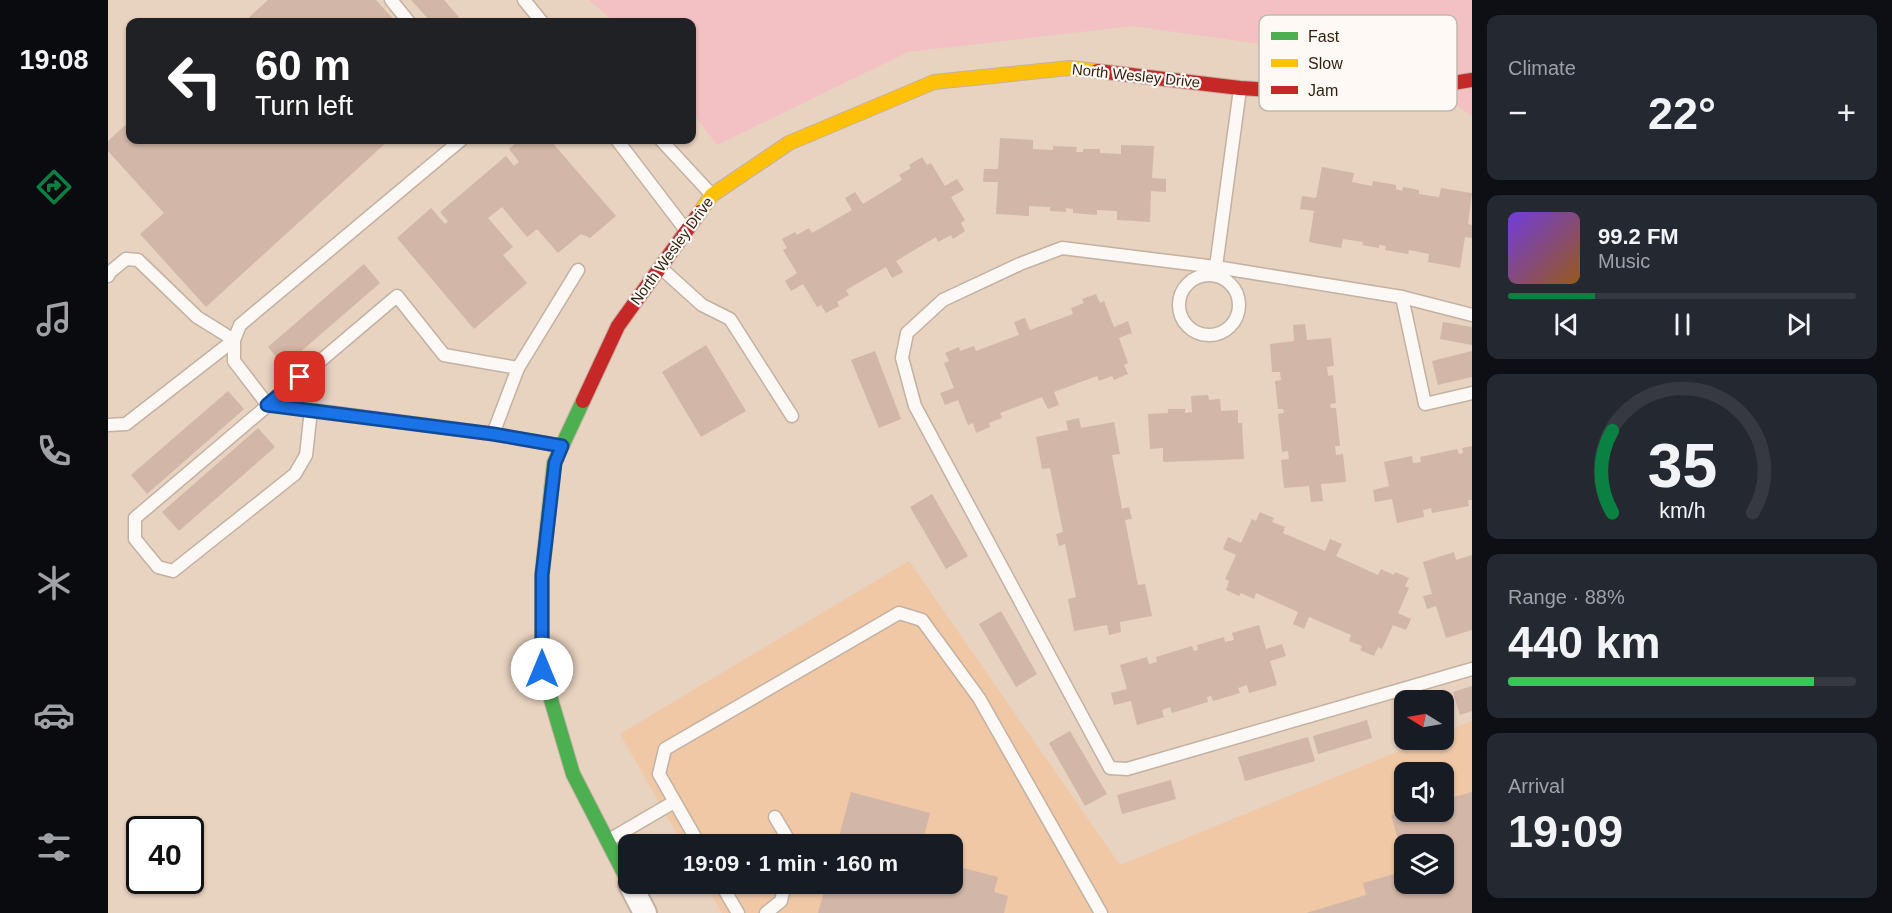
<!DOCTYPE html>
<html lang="en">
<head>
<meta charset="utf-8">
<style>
  :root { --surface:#171b24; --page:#242831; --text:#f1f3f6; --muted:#9ea1a6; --line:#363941; --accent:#0b8043 }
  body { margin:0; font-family:Helvetica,sans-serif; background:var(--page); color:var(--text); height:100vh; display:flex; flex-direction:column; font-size:22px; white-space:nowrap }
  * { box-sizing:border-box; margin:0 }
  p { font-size:20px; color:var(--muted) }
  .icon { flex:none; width:33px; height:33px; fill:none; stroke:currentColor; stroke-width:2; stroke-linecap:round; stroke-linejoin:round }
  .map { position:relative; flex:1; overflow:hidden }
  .drawer { display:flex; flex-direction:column; gap:15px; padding:15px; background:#0d0f14; width:420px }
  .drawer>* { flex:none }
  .banner { position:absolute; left:18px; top:18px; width:570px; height:126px; border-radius:12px; box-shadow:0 2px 4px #0004; background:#202124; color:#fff; overflow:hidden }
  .needle { width:39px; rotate:281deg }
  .tools { position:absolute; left:1286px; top:690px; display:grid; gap:12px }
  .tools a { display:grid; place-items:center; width:60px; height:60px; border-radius:12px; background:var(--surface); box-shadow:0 2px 4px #0004; font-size:30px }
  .speed { position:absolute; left:18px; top:816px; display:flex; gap:12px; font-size:30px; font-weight:700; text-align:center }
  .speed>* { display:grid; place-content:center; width:78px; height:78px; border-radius:50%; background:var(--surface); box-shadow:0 2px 4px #0004; line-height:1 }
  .speed .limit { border:3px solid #111; border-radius:9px; background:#fff; color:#111 }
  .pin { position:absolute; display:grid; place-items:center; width:51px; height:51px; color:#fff; margin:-26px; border-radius:12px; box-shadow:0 3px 9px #0006 }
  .me { position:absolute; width:66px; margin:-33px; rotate:0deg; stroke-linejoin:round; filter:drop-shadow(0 0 4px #0008) }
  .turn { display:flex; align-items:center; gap:21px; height:126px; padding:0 30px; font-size:27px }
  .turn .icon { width:78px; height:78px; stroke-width:2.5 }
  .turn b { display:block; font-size:42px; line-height:51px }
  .big { font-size:45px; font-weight:600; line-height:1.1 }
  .drawer .card { flex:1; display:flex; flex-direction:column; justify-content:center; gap:9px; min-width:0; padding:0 21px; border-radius:12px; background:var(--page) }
  .drawer .dial { align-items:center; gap:0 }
  .dial svg { height:156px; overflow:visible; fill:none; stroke:var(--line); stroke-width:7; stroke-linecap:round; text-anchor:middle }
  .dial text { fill:var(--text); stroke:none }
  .song { display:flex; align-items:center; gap:18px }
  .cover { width:72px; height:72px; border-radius:9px; background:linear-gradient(135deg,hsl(260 70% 55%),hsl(30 70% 35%)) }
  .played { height:6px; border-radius:3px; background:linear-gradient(90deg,var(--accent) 25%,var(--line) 25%) }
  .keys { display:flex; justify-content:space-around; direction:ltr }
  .heat { display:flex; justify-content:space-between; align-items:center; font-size:33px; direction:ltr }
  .charge { height:9px; border-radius:4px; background:linear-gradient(90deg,#34c759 88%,var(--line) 0) }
  .trip { position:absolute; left:510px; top:834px; width:345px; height:60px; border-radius:12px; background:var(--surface); box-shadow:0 2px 4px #0004; font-weight:600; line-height:60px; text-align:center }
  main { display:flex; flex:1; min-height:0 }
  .tab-bar { display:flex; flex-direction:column; width:108px; justify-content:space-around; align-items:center; background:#090b0e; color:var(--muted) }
  .tab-bar .icon { width:42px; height:42px }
  .tab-bar .current { color:var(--accent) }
  .tab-bar b { font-size:27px; color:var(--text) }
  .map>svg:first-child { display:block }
  .built { fill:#f0c8a6; fill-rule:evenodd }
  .green { fill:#f3c0c3 }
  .building { fill:#d2b6a7 }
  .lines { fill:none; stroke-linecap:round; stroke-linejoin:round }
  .lane-casing { stroke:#c4b1a1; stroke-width:15 }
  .street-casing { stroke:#c4b1a1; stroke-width:26 }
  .fast-casing { stroke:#c4b1a1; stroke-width:16 }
  .slow-casing { stroke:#c4b1a1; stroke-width:16 }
  .jam-casing { stroke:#c4b1a1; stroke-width:16 }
  .lane { stroke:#fcf8f6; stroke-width:12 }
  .street { stroke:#fcf8f6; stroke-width:22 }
  .fast { stroke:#4caf50; stroke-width:14 }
  .slow { stroke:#ffc107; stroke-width:14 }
  .jam { stroke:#c62828; stroke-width:14 }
  .route-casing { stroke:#114b97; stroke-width:15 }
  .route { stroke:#1a73e8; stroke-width:10 }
  .labels { text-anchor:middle; stroke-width:4.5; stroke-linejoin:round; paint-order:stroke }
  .street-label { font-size:15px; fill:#311f0e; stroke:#fff9f5 }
  .key { fill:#fff9f5; stroke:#c1b8b0; stroke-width:1.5 }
  .key-label { font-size:16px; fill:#311f0e }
</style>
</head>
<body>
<main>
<nav class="tab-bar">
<b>19:08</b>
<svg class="icon current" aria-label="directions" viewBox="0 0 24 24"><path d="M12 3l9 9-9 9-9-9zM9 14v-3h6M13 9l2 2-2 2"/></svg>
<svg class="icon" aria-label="music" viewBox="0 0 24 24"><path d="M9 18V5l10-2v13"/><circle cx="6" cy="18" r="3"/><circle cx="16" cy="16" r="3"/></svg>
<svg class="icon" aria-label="phone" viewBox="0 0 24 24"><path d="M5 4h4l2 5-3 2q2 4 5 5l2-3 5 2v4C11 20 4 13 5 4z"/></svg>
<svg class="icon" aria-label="climate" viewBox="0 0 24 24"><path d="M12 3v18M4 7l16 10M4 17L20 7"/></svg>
<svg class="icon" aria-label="car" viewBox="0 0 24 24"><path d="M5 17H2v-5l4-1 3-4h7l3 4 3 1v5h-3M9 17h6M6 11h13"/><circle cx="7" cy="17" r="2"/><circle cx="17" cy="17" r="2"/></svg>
<svg class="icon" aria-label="filters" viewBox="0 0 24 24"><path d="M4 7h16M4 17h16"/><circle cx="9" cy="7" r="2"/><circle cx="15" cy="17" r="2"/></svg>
</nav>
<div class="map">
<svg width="1364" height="913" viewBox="0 0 1364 913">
  <rect width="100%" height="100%" fill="#e8d2c0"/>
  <path class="built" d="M 801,561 L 1012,865 L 1318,740 L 1335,740 L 1335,732 L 1364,721 L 1364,913 L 614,913 L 597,884 L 844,884 L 844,844 L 575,844 L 512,734 ZM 1296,772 L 1335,772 L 1335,812 L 1296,812 ZM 1296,844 L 1335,844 L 1335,884 L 1296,884 Z"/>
  <path class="green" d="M 481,0 L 1364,0 L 1364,116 L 1288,63 L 1024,26 L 800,52 L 609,145 L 584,112 L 584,22 L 507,22 Z"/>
  <g class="building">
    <path d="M 160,0 L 268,0 L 288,22 L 136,22 Z"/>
    <path d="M 303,0 L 336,0 L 355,22 L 323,22 Z"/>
    <path d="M 22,121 L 22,140 L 281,140 L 98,307 L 32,234 L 56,213 L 0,151 L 0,141 Z"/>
    <path d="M 892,138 L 925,140 L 925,149 L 945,150 L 945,146 L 969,147 L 968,152 L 975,152 L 975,149 L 992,149 L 992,153 L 1013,154 L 1013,145 L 1046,146 L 1044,178 L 1058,179 L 1058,192 L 1043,191 L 1042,222 L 1009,220 L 1009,211 L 989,210 L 989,215 L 965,213 L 965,209 L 958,208 L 958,212 L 942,211 L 942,207 L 921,206 L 921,216 L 888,214 L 890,182 L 875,182 L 876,169 L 890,169 Z"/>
    <path d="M 411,140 L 442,140 L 508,216 L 482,238 L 473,234 L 450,253 L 429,229 L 419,237 L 394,207 L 380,218 L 405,247 L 395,255 L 419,283 L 366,329 L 289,238 L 323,208 L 337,224 L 340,221 L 332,212 L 398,156 L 406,166 L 411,162 L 401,149 Z"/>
    <path d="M 814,157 L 819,165 L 823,163 L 837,186 L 849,179 L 856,190 L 843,197 L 857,220 L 853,223 L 857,231 L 845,239 L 843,235 L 830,242 L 828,237 L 788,261 L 795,272 L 784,278 L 778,267 L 738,290 L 741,295 L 729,302 L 731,306 L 718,313 L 713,305 L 709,307 L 695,284 L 683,291 L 677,281 L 689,273 L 675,250 L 679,248 L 674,239 L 687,232 L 689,235 L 701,228 L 704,233 L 744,210 L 737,198 L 747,192 L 755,204 L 794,180 L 791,175 L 803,168 L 801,165 Z"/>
    <path d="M 1214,167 L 1246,173 L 1244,182 L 1264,186 L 1265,181 L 1288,185 L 1288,189 L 1294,191 L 1295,187 L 1311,190 L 1311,194 L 1331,197 L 1333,188 L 1364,193 L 1360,224 L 1364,225 L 1364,238 L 1357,237 L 1352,268 L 1320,262 L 1321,254 L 1301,250 L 1300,254 L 1277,250 L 1278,246 L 1271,245 L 1271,248 L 1254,245 L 1255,242 L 1235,239 L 1233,248 L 1201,242 L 1206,211 L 1192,209 L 1194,196 L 1208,198 Z"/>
    <path d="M 256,264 L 272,283 L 176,366 L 160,347 Z"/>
    <path d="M 988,294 L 992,303 L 996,301 L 1006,327 L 1020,321 L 1024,333 L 1011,338 L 1020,363 L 1016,365 L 1020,374 L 1006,380 L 1004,376 L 991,381 L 989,376 L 946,392 L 951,405 L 940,409 L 934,397 L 892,413 L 894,418 L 881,423 L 882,427 L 868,433 L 865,423 L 860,425 L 850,400 L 837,405 L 832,393 L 846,388 L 836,363 L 841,361 L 837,353 L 851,347 L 852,351 L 866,346 L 868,351 L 911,335 L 906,322 L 917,318 L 922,330 L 965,314 L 963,308 L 976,303 L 974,299 Z"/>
    <path d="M 1335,322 L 1364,327 L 1364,345 L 1332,339 Z"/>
    <path d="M 1197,324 L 1199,340 L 1223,338 L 1226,366 L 1219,367 L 1220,376 L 1225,375 L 1228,403 L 1222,404 L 1223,408 L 1228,408 L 1232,446 L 1227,446 L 1228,455 L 1235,454 L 1238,482 L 1213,484 L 1215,501 L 1203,502 L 1201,486 L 1176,488 L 1173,460 L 1181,459 L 1180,451 L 1174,452 L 1170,414 L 1176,413 L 1175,409 L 1170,409 L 1167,381 L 1173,380 L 1172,372 L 1164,372 L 1162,344 L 1186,341 L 1185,325 Z"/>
    <path d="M 598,345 L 638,411 L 593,437 L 554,372 Z"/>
    <path d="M 767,351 L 793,419 L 771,428 L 743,360 Z"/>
    <path d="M 1364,351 L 1364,377 L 1330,385 L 1324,361 Z"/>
    <path d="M 120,391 L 136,409 L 39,494 L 23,475 Z"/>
    <path d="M 1100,395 L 1101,400 L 1112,399 L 1113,411 L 1130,410 L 1130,423 L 1134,423 L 1136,459 L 1055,462 L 1055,448 L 1042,449 L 1040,414 L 1060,413 L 1060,409 L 1077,409 L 1077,413 L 1084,412 L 1083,396 Z"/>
    <path d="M 971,418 L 973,428 L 1006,422 L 1012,454 L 1004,455 L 1014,509 L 1021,507 L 1024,519 L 1017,520 L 1030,585 L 1037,584 L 1044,616 L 1012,622 L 1013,632 L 1001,635 L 999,625 L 966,631 L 960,599 L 968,597 L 957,544 L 951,546 L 948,534 L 955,532 L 942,468 L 934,469 L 928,437 L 960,430 L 958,421 Z"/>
    <path d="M 150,428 L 167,447 L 71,531 L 54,512 Z"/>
    <path d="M 1364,446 L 1364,500 L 1360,500 L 1361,506 L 1324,513 L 1323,508 L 1315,510 L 1316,517 L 1289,523 L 1284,499 L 1267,502 L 1265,490 L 1281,486 L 1276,462 L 1304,456 L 1305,463 L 1313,462 L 1312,457 L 1349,449 L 1351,454 L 1355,453 L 1354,448 Z"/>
    <path d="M 824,494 L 860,556 L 838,569 L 802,507 Z"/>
    <path d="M 1152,512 L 1166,518 L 1164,522 L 1177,527 L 1175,533 L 1217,551 L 1222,539 L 1234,544 L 1228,556 L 1270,575 L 1273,569 L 1286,575 L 1287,572 L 1301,578 L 1297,586 L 1301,588 L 1290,613 L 1303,619 L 1298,630 L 1285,625 L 1274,649 L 1270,647 L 1266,656 L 1252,650 L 1254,646 L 1241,641 L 1243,635 L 1201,617 L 1196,629 L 1185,624 L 1190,612 L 1148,593 L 1146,599 L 1133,593 L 1131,596 L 1118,590 L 1121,581 L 1117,579 L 1128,555 L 1115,549 L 1120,537 L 1133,543 L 1144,519 L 1148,521 Z"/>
    <path d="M 1346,552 L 1348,560 L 1364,555 L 1364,630 L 1338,638 L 1328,606 L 1319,609 L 1315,596 L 1324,594 L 1315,562 Z"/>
    <path d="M 893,611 L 929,674 L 908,687 L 871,624 Z"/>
    <path d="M 1151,625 L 1158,649 L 1174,644 L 1178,656 L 1162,661 L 1169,685 L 1141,693 L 1139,685 L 1130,688 L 1132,693 L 1105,701 L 1103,696 L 1099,697 L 1100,702 L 1064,713 L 1062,707 L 1054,710 L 1056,717 L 1029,725 L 1023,701 L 1006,705 L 1003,693 L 1019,689 L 1012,665 L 1039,657 L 1041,664 L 1049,662 L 1048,657 L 1084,646 L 1086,651 L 1090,650 L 1089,645 L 1116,637 L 1117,642 L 1126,640 L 1124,633 Z"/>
    <path d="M 1364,686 L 1364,711 L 1352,715 L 1345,692 Z"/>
    <path d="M 1259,720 L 1264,738 L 1210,754 L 1205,736 Z"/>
    <path d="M 962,731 L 999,794 L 977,806 L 941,743 Z"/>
    <path d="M 1200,737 L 1207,761 L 1137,781 L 1130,757 Z"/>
    <path d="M 1063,780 L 1068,799 L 1014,814 L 1009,795 Z"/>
    <path d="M 743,792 L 822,813 L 814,844 L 729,844 Z"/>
    <path d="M 1364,792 L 1364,913 L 1198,913 L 1258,895 L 1255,883 L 1296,871 L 1296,884 L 1335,884 L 1335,844 L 1296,844 L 1295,858 L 1283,815 L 1296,812 L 1335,812 L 1335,800 Z"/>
    <path d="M 844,865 L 890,877 L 886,892 L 900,896 L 896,913 L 710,913 L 718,884 L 844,884 Z"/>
  </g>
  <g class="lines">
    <g class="lane-casing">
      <g id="lane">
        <path d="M 283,0 L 301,22"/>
        <path d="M 416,0 L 434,22"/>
        <path d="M 353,140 L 132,325 L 126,340 L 126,361 L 159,404 L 385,434 L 453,446"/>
        <path d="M 509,140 L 577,229"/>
        <path d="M 553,140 L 603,194"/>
        <path d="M 553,268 L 594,305 L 622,319 L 684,416"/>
        <path d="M 1107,274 L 1132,89"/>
        <circle cx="1101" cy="305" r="30"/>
        <path d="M 0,276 L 2,272 L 18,259 L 30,260 L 89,317 L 126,340 L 18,424 L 0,425"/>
        <path d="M 1294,297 L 1317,404 L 1364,393"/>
        <path d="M 1364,315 L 1294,297 L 1108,267 L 954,248 L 912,264 L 835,300 L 799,333 L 794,358 L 807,406 L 1002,768 L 1019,769 L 1364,669"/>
        <path d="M 203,410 L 198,455 L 187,474 L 65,571 L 50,567 L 27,539 L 27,518 L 289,296 L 336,355 L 410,368 L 470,270"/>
        <path d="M 385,434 L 410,368"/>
        <path d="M 667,817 L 683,844"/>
        <path d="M 501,840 L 566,802"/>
        <path d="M 591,844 L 551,774 L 557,749 L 791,613 L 814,620 L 871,698 L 993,913"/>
        <path d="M 613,884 L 630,913"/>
        <path d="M 658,913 L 673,901 L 677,884"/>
      </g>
    </g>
    <g class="street-casing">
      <path id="street" d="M 522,884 L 537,913"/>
    </g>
    <g class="fast-casing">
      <path id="fast" d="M 475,401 L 446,463 L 434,575 L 434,669 L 465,774 L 520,881"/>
    </g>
    <g class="slow-casing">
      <path id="slow" d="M 592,212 L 604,195 L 681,143 L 826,82 L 962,68 L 989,71"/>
    </g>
    <g class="jam-casing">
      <g id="jam">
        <path d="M 989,71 L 1132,88 L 1265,96 L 1364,80"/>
        <path d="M 475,401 L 510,326 L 592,212"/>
      </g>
    </g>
    <use href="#lane" class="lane"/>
    <use href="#street" class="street"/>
    <use href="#fast" class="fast"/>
    <use href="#slow" class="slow"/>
    <use href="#jam" class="jam"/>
  </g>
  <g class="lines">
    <g class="route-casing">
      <path id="route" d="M 192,377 L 159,405 L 385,434 L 454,446 L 447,463 L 434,575 L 434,669"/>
    </g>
    <use href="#route" class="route"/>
  </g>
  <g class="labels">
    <g class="street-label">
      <text transform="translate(1028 76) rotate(6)" y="5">North Wesley Drive</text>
      <text transform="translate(564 251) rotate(-54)" y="5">North Wesley Drive</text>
    </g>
  </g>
  <rect x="1151" y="15" width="198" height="96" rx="9" class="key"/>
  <rect x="1163" y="32" width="27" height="8" fill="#4caf50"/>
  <rect x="1163" y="59" width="27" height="8" fill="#ffc107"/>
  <rect x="1163" y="86" width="27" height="8" fill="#c62828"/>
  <g class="key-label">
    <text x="1200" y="42">Fast</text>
    <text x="1200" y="69">Slow</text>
    <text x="1200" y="96">Jam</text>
  </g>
</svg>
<div class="tools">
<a><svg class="needle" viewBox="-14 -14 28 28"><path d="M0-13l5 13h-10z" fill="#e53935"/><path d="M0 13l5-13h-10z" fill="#9ea1a6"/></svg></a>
<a><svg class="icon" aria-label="sound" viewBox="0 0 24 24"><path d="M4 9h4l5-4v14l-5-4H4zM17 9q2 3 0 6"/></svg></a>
<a><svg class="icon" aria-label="layers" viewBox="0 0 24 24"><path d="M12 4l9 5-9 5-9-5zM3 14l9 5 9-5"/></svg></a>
</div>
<div class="speed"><div class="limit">40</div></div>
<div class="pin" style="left:192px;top:377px;background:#d93025"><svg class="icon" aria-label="arrive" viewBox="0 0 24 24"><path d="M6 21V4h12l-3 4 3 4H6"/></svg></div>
<svg class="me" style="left:434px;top:669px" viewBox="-20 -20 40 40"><circle r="19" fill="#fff"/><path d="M0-13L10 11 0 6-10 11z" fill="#1a73e8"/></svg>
<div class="trip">19:09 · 1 min · 160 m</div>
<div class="banner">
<div class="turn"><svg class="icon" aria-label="left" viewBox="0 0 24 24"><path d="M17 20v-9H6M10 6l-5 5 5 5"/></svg><div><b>60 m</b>Turn left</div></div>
</div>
</div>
<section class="drawer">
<div class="card"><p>Climate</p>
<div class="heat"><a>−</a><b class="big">22°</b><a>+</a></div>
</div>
<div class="card">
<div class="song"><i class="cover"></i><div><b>99.2 FM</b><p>Music</p></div></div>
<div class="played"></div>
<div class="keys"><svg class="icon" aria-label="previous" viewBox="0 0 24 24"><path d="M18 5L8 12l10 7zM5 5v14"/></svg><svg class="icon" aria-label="pause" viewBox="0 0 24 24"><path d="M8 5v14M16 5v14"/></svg><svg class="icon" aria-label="next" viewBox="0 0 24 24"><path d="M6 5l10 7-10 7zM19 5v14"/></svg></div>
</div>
<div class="card dial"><svg viewBox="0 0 100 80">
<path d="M14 69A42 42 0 1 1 86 69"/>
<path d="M14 69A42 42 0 0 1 14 27" stroke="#0b8043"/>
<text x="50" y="56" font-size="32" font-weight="700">35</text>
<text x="50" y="72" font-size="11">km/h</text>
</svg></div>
<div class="card"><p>Range · 88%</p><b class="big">440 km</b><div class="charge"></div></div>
<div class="card"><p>Arrival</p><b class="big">19:09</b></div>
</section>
</main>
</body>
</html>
